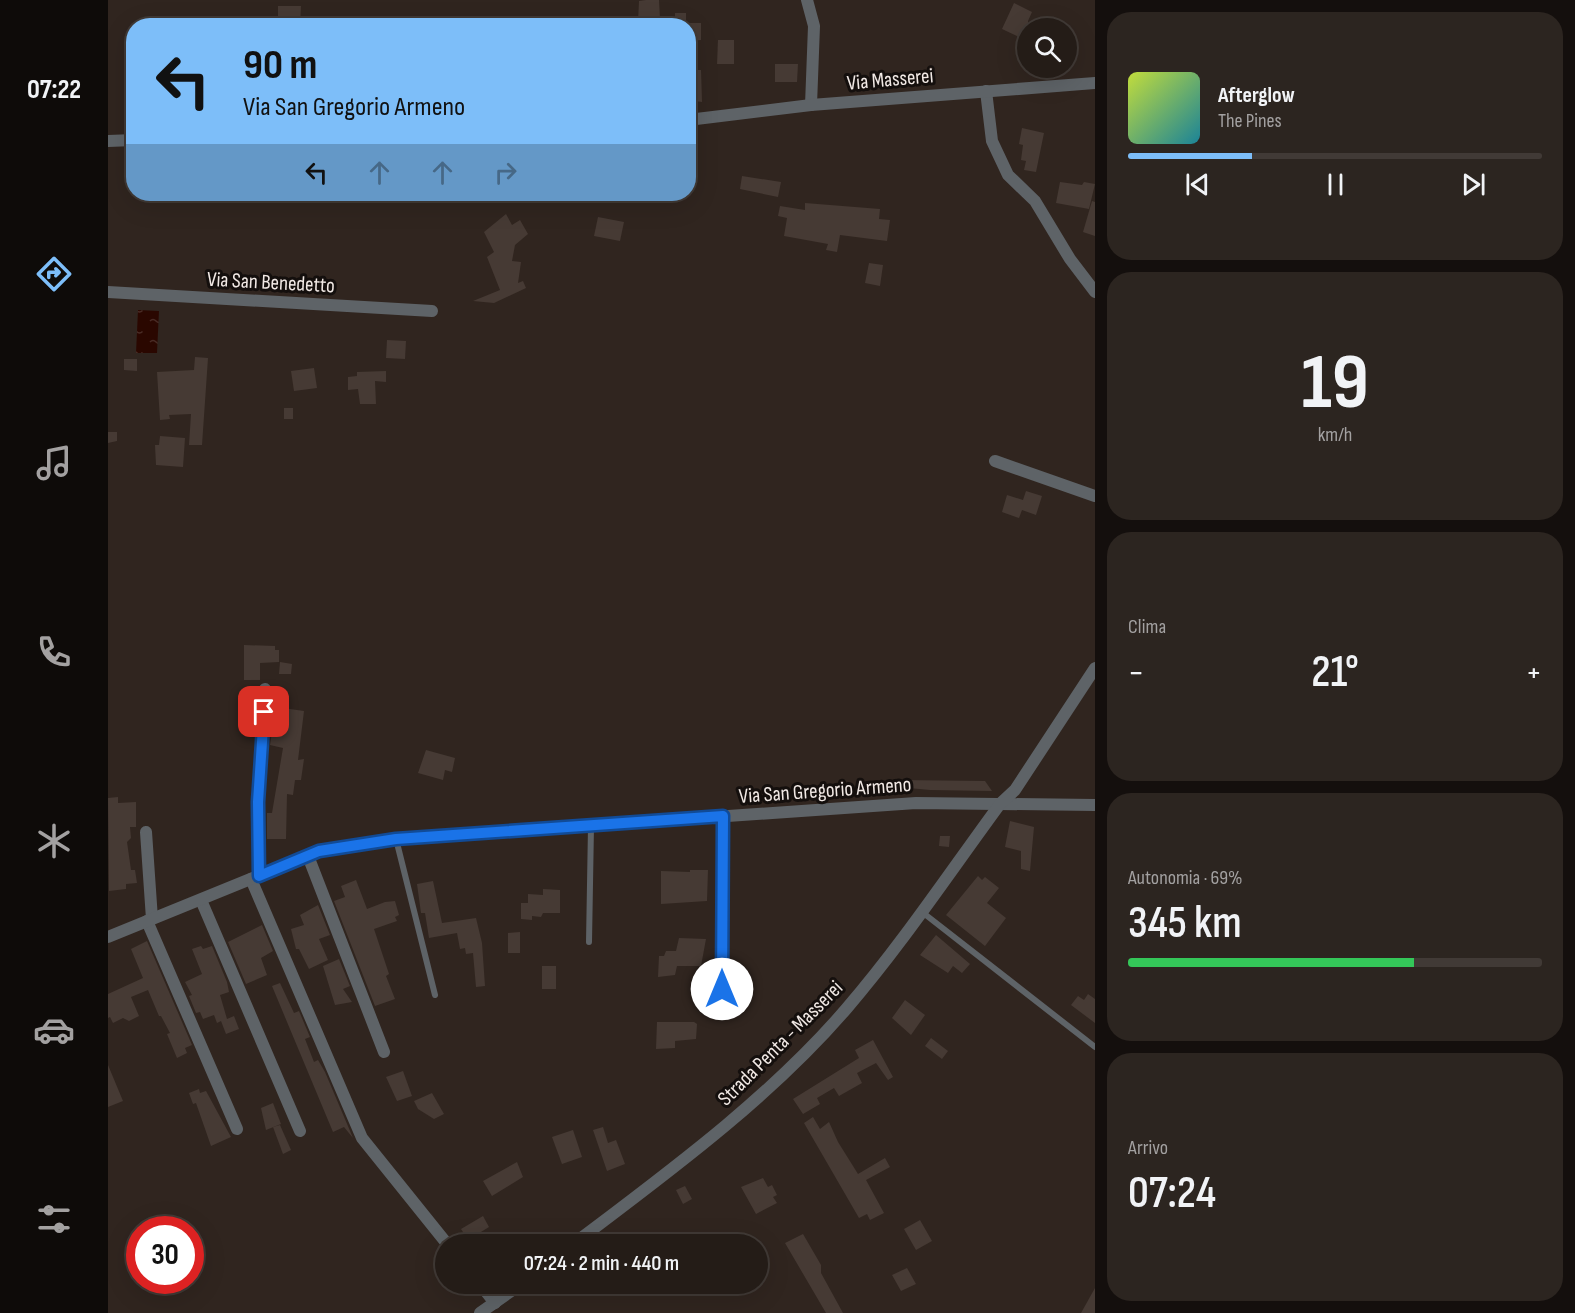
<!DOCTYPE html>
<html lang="it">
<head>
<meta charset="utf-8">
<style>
  :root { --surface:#241c17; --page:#2c2520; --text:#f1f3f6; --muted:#a3a1a1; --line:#413a36; --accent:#7dbef9 }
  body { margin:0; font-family:"Sofia Sans Condensed",sans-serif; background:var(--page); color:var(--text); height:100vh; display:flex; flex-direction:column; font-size:22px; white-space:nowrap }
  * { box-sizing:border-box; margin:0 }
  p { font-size:20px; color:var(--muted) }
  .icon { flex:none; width:33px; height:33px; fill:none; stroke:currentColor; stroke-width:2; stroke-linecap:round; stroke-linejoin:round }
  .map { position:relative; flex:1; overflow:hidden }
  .details { display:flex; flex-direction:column; gap:12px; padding:12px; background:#140f0d; width:480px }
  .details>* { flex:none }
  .hud { position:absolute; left:18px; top:18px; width:570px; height:183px; border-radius:24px; box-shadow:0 6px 24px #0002,0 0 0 2px var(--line); background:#7dbef9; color:#111; overflow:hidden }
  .fabs { position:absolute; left:909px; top:18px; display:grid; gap:12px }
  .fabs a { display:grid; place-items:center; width:60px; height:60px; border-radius:50%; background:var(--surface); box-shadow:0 6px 24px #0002,0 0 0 2px var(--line); font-size:30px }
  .speed { position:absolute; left:18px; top:1216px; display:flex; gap:12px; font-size:30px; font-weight:700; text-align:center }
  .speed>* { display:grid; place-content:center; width:78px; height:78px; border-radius:50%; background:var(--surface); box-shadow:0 6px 24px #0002,0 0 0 2px var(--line); line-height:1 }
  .speed .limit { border:9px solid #d22; background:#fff; color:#111 }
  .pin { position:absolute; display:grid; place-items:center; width:51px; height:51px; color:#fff; margin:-26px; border-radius:12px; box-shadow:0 3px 9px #0006 }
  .me { position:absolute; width:66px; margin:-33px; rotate:0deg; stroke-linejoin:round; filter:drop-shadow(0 0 4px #0008) }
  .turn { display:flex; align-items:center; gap:21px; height:126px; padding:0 18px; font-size:27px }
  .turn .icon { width:78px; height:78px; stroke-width:2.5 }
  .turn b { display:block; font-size:42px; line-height:51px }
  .lanes { display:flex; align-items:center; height:57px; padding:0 18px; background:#0003; justify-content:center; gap:30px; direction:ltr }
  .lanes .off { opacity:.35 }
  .big { font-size:45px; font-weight:600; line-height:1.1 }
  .details .widget { flex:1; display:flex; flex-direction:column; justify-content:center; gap:9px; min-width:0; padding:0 21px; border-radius:24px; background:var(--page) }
  .details .dial { align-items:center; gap:0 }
  .dial b { font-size:78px; line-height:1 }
  .song { display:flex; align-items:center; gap:18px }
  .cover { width:72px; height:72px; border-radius:9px; background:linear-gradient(135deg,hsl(70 70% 55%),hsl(190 70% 35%)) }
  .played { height:6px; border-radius:3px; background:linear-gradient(90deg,var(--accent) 30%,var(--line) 30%) }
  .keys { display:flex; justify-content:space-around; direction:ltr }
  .heat { display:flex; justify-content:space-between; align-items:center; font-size:33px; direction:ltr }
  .charge { height:9px; border-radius:4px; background:linear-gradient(90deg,#34c759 69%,var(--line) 0) }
  .trip { position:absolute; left:327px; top:1234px; width:333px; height:60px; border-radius:30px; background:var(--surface); box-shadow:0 6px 24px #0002,0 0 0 2px var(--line); font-weight:600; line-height:60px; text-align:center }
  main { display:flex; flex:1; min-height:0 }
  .tab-bar { display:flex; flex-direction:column; width:108px; justify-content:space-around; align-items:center; background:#0e0b09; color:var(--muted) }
  .tab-bar .icon { width:42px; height:42px }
  .tab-bar .selected { color:var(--accent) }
  .tab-bar b { font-size:27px; color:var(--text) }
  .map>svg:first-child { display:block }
  .water { fill:url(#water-ripples) }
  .building { fill:#463a34 }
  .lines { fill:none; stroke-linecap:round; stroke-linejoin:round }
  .service { stroke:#5e6367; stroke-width:6 }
  .minor { stroke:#5e6367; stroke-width:12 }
  .route-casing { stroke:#114b97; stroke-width:15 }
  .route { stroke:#1a73e8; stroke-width:10 }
  .labels { text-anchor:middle; stroke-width:6; stroke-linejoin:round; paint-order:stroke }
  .street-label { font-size:21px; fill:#f1e9e5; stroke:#140f0d }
</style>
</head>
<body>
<main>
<nav class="tab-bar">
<b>07:22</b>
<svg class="icon selected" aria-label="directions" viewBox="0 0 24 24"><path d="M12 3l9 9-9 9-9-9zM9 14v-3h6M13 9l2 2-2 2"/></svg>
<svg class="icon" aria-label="music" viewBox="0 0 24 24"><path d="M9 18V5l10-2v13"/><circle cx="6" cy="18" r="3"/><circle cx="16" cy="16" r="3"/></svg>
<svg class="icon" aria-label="phone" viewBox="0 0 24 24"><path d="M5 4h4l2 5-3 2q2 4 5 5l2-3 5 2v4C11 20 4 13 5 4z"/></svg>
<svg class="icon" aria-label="climate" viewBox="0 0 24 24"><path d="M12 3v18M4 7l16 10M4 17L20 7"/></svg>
<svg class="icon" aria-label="car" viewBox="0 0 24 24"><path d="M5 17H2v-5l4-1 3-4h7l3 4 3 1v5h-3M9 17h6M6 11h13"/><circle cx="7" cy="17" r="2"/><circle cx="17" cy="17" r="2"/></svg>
<svg class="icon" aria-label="filters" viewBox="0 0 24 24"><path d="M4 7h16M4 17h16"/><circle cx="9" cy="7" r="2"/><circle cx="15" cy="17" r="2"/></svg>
</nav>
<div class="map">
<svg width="987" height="1313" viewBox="0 0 987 1313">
  <defs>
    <pattern id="water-ripples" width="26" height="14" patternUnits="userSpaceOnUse" patternTransform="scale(1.5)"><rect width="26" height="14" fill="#2a0700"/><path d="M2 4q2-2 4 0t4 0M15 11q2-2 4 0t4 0" fill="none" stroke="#492b25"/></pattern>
  </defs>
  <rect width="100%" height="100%" fill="#30251f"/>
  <path class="water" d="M 30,310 L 51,311 L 49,353 L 28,353 Z"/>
  <g class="building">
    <path d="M 538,0 L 551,0 L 552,19 L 543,19 L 542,24 L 530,22 L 531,1 Z"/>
    <path d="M 906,3 L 924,12 L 920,21 L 920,41 L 894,29 Z"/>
    <path d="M 170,6 L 193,6 L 192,26 L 170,26 Z"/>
    <rect x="567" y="13" width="11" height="13"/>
    <path d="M 580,23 L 593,23 L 593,40 L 580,41 Z"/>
    <path d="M 610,40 L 626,40 L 626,64 L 609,64 Z"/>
    <path d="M 667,64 L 690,64 L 689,82 L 667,82 Z"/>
    <path d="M 580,70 L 593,70 L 594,102 L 580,100 Z"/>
    <path d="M 914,128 L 936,133 L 928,172 L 916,170 L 918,161 L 913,160 L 915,145 L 911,144 Z"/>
    <path d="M 634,176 L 673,182 L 670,197 L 632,189 Z"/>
    <path d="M 952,182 L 974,185 L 976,182 L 987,184 L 981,209 L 948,203 Z"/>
    <path d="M 984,201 L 987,202 L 987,236 L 975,232 Z"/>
    <path d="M 697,203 L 772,209 L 771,219 L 782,220 L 779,241 L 732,235 L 729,252 L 718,250 L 720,244 L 676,236 L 679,218 L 670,216 L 672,206 L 697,210 Z"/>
    <path d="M 398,214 L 404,225 L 412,220 L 420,234 L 407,245 L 404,261 L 413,262 L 410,283 L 415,281 L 418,288 L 386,303 L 365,301 L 392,290 L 379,257 L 386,252 L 376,232 Z"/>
    <path d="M 490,217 L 516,222 L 512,241 L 486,236 Z"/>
    <path d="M 761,263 L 775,265 L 772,286 L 757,283 Z"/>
    <path d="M 279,340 L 298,341 L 297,359 L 278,358 Z"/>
    <path d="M 87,357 L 100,358 L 94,445 L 81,445 L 83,414 L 61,415 L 62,419 L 52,420 L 49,372 L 86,370 Z"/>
    <path d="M 16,359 L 29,359 L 29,371 L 16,370 Z"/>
    <path d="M 206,368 L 209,388 L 186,391 L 183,371 Z"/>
    <path d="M 278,371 L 278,382 L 267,381 L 268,404 L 252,404 L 250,389 L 240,390 L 240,377 L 249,376 L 249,372 Z"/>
    <rect x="176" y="408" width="9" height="11"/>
    <path d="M 0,432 L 9,432 L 9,441 L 0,443 Z"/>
    <path d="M 52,436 L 77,438 L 75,467 L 48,465 L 47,445 L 51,445 Z"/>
    <path d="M 918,491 L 934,496 L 928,515 L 914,510 L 911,518 L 894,512 L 899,495 L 915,500 Z"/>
    <path d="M 136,645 L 167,646 L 167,650 L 171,650 L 171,662 L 152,663 L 152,680 L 136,680 Z"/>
    <path d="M 172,662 L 184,664 L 183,674 L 171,674 Z"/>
    <path d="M 168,707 L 196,711 L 190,760 L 196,759 L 193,780 L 187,780 L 185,795 L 179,794 L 178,839 L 159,839 L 159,813 L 164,813 L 175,748 L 162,745 Z"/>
    <path d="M 318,750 L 347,758 L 344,772 L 337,770 L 335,780 L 310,773 Z"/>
    <path d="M 791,780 L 877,781 L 884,791 L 822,790 L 790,787 Z"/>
    <path d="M 10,797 L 10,803 L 28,802 L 28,827 L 22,827 L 23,838 L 19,842 L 23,870 L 27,870 L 29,883 L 18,884 L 18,889 L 1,891 L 0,798 Z"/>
    <path d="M 902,821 L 926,827 L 922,871 L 913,869 L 913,851 L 897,847 Z"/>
    <path d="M 832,836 L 842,836 L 841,847 L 831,846 Z"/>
    <path d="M 582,870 L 600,870 L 599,901 L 553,904 L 553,871 L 582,872 Z"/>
    <path d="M 870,876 L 874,880 L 877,877 L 891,888 L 879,903 L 898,918 L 877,946 L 838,915 Z"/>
    <path d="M 248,880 L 259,909 L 277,902 L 287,901 L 291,915 L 287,917 L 289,921 L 266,929 L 281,974 L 278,976 L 287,999 L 267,1006 L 226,901 L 237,897 L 233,886 Z"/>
    <path d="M 325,881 L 334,923 L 368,918 L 374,943 L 377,986 L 368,987 L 365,953 L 358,954 L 357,948 L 352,949 L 349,933 L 321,938 L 317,913 L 313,913 L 309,884 Z"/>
    <path d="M 435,889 L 452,890 L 452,913 L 435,913 L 433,917 L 424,916 L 424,920 L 413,919 L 413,903 L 420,903 L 420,894 L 435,895 Z"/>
    <path d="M 210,905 L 222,935 L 211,939 L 220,960 L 201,969 L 191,949 L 188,949 L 183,929 L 196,925 L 192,915 Z"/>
    <path d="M 154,925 L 165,951 L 153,958 L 159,975 L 138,984 L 120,942 Z"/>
    <path d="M 412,932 L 412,953 L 400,953 L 400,933 Z"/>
    <path d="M 828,935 L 862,964 L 854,973 L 845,966 L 840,973 L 812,955 Z"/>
    <path d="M 571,938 L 598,939 L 593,966 L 569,966 L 567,975 L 550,977 L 551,956 L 556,956 L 558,951 L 568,951 Z"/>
    <path d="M 39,941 L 84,1045 L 77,1048 L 79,1053 L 69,1058 L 59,1034 L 62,1033 L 53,1016 L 51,1016 L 40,990 L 23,997 L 31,1016 L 21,1021 L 15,1018 L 5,1023 L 2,1017 L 0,1018 L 0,994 L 35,978 L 23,949 Z"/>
    <path d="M 93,946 L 95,949 L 104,946 L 119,982 L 121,992 L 112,995 L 119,1019 L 126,1016 L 131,1029 L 118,1034 L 113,1021 L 109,1023 L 106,1015 L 95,1019 L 92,1012 L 88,1013 L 81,996 L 84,995 L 77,982 L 94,974 L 84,949 Z"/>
    <path d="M 231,959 L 242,986 L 235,989 L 244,1002 L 227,1005 L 215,966 Z"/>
    <rect x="434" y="966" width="14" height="23"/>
    <path d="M 172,983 L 186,1013 L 191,1011 L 202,1037 L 197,1039 L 206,1062 L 210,1060 L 217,1072 L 245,1138 L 236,1127 L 225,1132 L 164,986 Z"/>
    <path d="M 980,994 L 987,999 L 987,1023 L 963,1005 L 970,996 L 976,1000 Z"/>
    <path d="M 797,1000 L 817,1015 L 803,1035 L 784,1018 Z"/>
    <path d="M 549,1022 L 586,1022 L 589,1024 L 588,1039 L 567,1041 L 567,1048 L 548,1049 Z"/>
    <path d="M 823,1038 L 840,1051 L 834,1059 L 817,1046 Z"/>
    <path d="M 765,1040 L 785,1077 L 780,1080 L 768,1063 L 749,1073 L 754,1083 L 731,1096 L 726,1088 L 709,1098 L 712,1104 L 695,1114 L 685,1099 L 751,1058 L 747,1050 Z"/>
    <path d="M 0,1065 L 15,1101 L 0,1107 Z"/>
    <path d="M 295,1071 L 304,1096 L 289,1101 L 278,1077 Z"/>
    <path d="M 91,1089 L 92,1093 L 98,1091 L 123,1137 L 103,1146 L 88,1103 L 85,1104 L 81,1093 Z"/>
    <path d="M 324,1093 L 336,1114 L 326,1119 L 310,1109 L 306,1101 Z"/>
    <path d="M 165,1103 L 173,1124 L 158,1130 L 153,1108 Z"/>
    <path d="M 705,1117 L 712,1129 L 721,1122 L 730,1142 L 750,1174 L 777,1158 L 782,1167 L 758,1180 L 776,1213 L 762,1220 L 759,1214 L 751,1218 L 696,1123 Z"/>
    <path d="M 172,1125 L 183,1150 L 175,1154 L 165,1127 Z"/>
    <path d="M 495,1127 L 500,1143 L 508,1140 L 517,1164 L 499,1171 L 485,1130 Z"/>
    <path d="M 465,1130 L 474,1157 L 454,1164 L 444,1137 Z"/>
    <path d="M 409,1162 L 415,1177 L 384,1196 L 375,1181 Z"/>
    <path d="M 655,1178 L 660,1187 L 664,1185 L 669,1195 L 665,1197 L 669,1203 L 648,1214 L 633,1187 Z"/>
    <path d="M 577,1186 L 584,1199 L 575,1204 L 568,1190 Z"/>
    <path d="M 375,1216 L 381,1227 L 360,1240 L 353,1229 Z"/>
    <path d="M 812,1220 L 824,1241 L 808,1250 L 796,1229 Z"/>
    <path d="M 695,1234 L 713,1265 L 713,1273 L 735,1313 L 718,1313 L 677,1243 Z"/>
    <path d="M 799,1268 L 808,1284 L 793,1291 L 784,1275 Z"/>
    <path d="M 987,1288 L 987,1313 L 973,1313 Z"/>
  </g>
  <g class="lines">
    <g class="service">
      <path d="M 288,839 L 327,995"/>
      <path d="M 814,912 L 987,1047"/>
      <path d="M 481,942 L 483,826"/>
    </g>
    <g class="minor">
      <path d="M 699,0 L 706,26 L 703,105"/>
      <path d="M 878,91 L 884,141 L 900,175 L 927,201 L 962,259 L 987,292"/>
      <path d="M 580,120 L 703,105 L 987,83"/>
      <path d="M 0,141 L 26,140"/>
      <path d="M 0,292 L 324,311"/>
      <path d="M 887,461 L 987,496"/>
      <path d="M 38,832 L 44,919"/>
      <path d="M 200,856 L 276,1052"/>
      <path d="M 151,876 L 150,802 L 157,689"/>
      <path d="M 143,879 L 254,1138 L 340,1245"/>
      <path d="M 93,900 L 192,1131"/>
      <path d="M 39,921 L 129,1129"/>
      <path d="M 0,937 L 211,851 L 288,839 L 808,803 L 987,805"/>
      <path d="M 614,989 L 615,817"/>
      <path d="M 464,1245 C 558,1174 662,1098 739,1008 C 794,944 842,872 892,804 L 907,790 L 987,668"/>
      <path d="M 372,1284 L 387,1303"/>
      <path d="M 372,1313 L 413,1284"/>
    </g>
  </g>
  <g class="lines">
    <g class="route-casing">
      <path id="route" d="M 156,712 L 150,802 L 151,876 L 211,851 L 288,839 L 615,816 L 614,989"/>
    </g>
    <use href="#route" class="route"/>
  </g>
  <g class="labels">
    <g class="street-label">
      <text transform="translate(782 79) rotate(-5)" y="7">Via Masserei</text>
      <text transform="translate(163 282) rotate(3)" y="7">Via San Benedetto</text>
      <text transform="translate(717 790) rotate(-4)" y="7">Via San Gregorio Armeno</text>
      <text transform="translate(672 1043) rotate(-45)" y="7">Strada Penta - Masserei</text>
    </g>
  </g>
</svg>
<div class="fabs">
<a><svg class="icon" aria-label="search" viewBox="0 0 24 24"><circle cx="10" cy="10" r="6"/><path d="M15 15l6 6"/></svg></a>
</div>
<div class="speed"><div class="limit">30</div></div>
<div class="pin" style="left:156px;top:712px;background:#d93025"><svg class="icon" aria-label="arrive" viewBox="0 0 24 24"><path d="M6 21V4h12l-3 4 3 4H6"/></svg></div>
<svg class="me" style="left:614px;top:989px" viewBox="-20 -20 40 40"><circle r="19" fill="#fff"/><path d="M0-13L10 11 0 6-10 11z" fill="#1a73e8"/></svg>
<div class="trip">07:24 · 2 min · 440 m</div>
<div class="hud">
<div class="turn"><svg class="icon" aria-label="left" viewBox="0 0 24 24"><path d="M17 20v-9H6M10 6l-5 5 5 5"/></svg><div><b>90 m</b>Via San Gregorio Armeno</div></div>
<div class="lanes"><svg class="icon" aria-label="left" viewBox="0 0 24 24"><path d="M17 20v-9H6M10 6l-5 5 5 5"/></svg><svg class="icon off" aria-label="ahead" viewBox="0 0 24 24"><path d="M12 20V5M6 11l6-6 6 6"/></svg><svg class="icon off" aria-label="ahead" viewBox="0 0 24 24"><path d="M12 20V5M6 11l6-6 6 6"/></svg><svg class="icon off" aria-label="right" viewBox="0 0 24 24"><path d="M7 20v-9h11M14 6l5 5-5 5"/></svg></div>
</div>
</div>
<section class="details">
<div class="widget">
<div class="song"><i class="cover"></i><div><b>Afterglow</b><p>The Pines</p></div></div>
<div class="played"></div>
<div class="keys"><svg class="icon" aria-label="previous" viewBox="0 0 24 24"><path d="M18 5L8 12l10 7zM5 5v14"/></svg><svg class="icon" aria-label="pause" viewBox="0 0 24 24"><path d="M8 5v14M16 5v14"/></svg><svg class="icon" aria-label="next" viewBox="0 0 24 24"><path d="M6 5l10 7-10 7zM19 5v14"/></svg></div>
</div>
<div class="widget dial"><b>19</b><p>km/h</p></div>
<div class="widget"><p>Clima</p>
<div class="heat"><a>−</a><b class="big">21°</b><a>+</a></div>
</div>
<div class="widget"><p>Autonomia · 69%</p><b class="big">345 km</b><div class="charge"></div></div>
<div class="widget"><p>Arrivo</p><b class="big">07:24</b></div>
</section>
</main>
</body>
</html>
